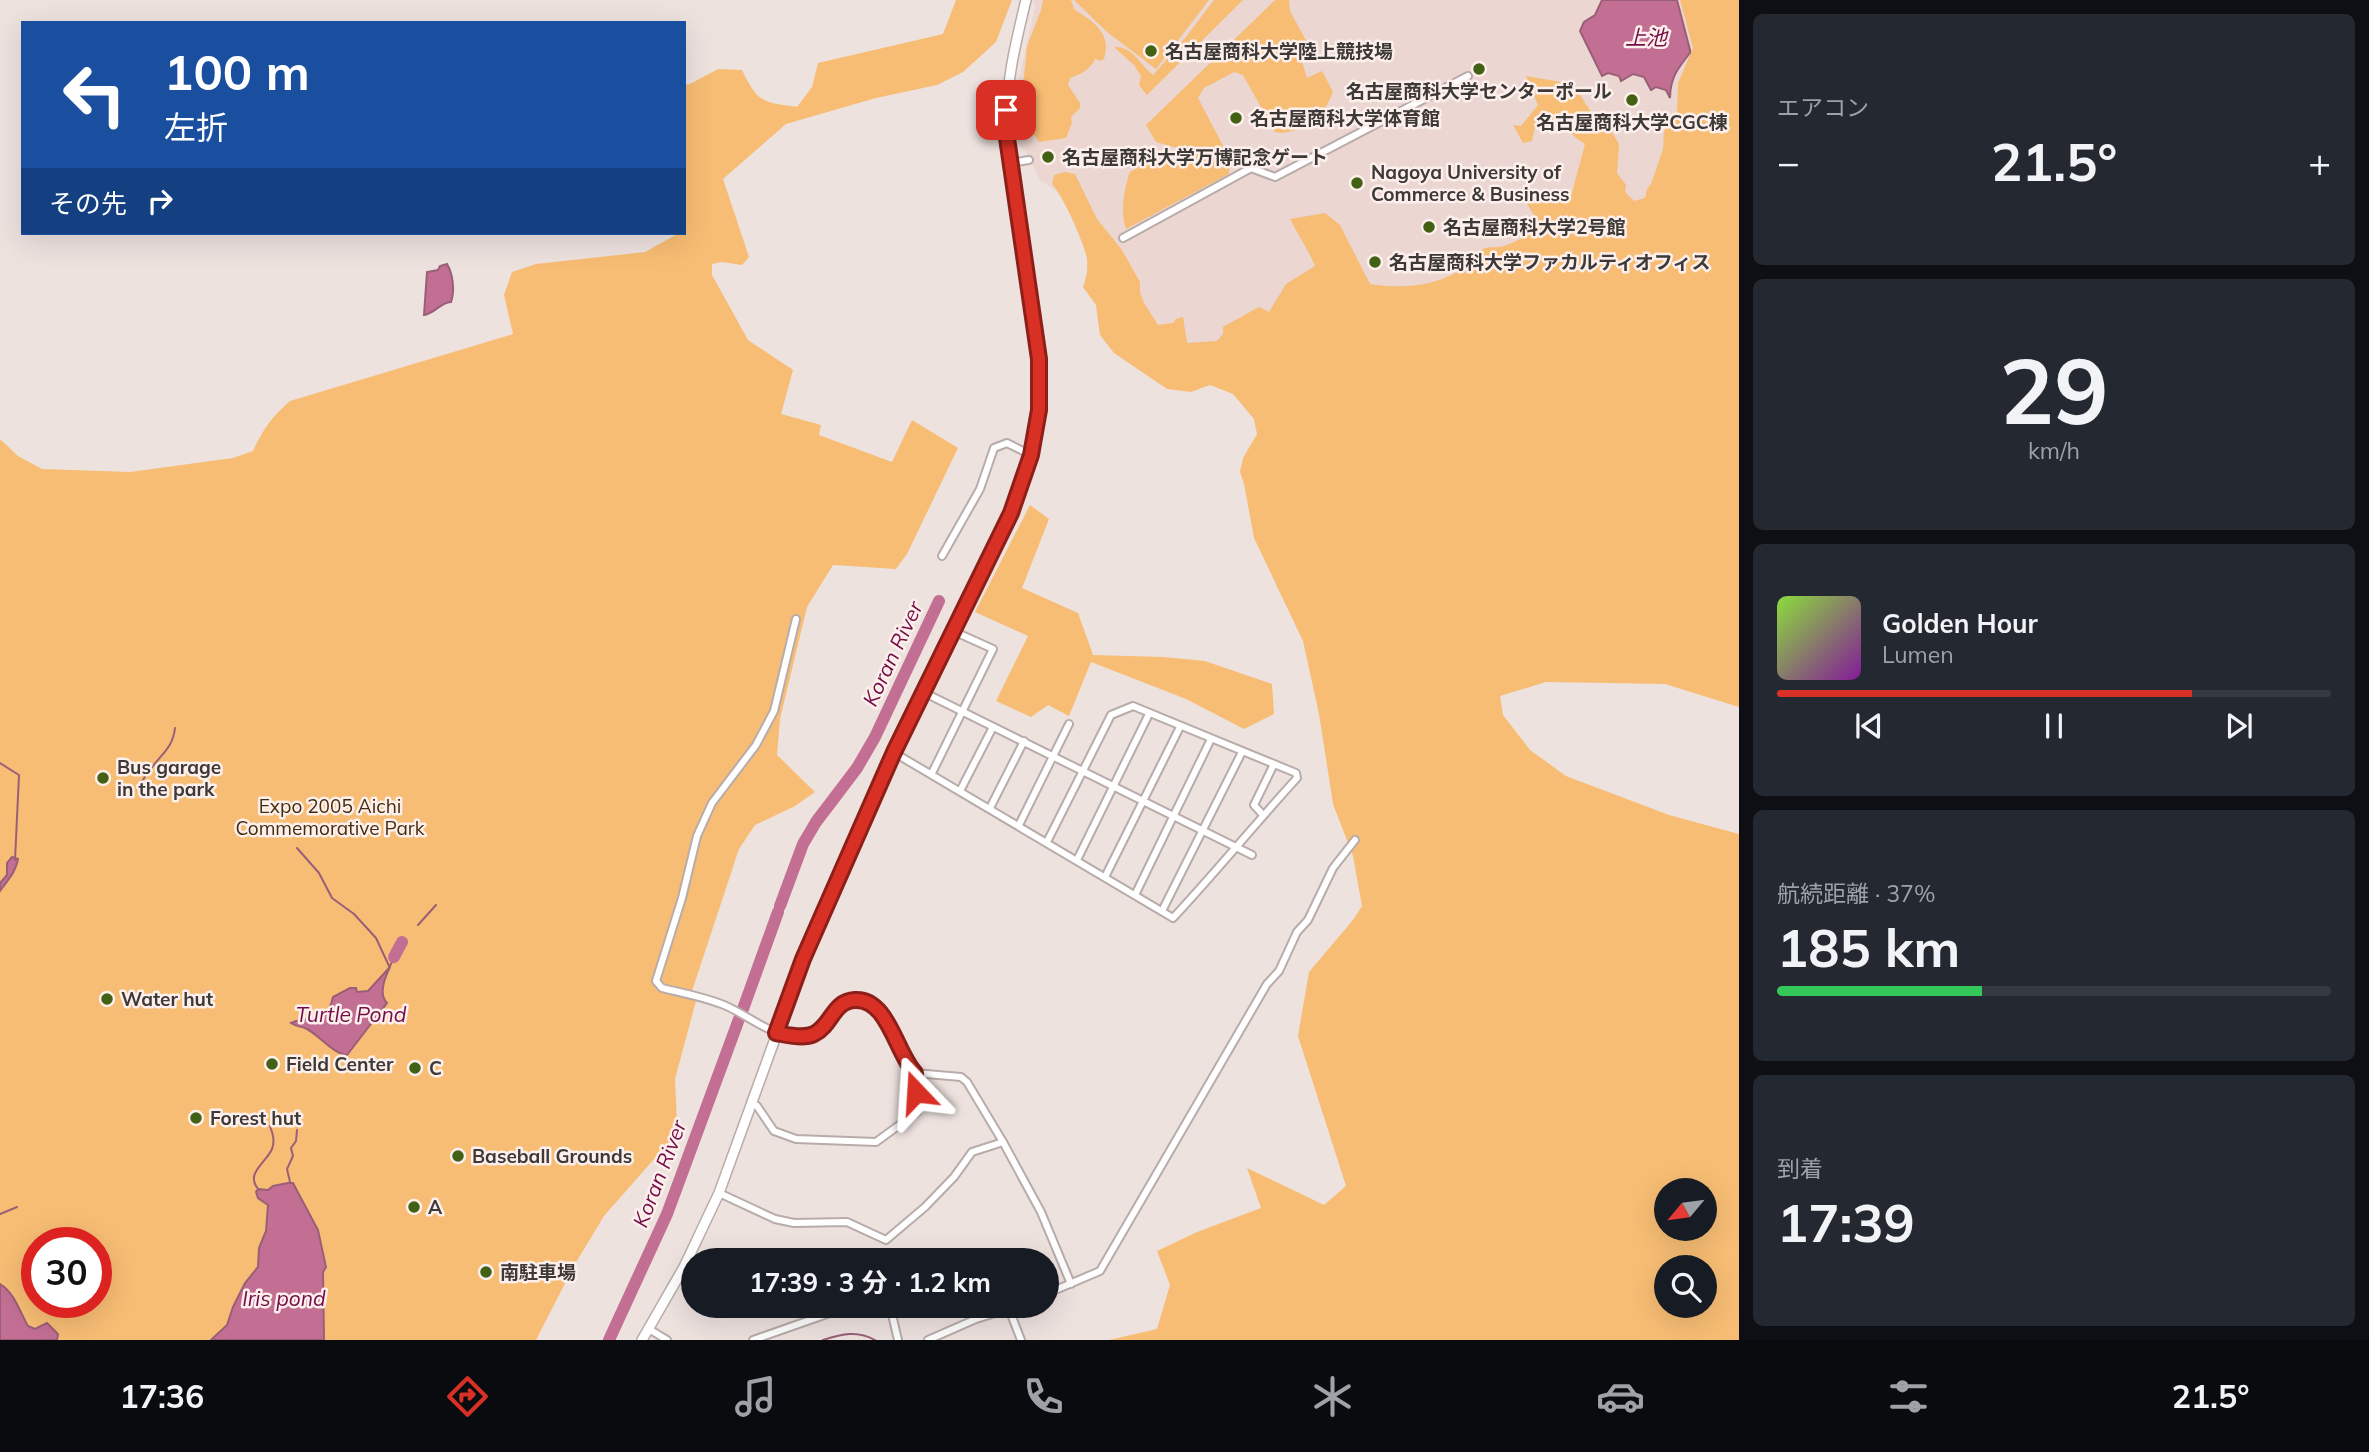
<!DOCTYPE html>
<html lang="ja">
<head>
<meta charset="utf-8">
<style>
  :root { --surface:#171b24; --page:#242831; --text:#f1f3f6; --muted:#9ea1a6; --line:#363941; --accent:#d93025 }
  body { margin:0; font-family:Mulish,"Noto Sans JP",sans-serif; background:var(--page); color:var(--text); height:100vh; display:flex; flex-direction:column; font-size:26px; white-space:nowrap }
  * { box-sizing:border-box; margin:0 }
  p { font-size:23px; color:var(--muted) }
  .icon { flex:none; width:38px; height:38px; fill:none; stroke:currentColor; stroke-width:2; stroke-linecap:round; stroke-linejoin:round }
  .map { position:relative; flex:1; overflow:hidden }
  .details { display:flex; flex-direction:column; gap:14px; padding:14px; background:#0d0f14; width:630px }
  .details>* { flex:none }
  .banner { position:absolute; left:21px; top:21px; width:665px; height:214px; border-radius:0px; box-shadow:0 7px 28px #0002; background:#1a4fa0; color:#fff; overflow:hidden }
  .needle { width:46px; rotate:241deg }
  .buttons { position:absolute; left:1654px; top:1178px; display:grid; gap:14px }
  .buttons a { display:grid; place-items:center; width:63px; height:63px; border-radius:50%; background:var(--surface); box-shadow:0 7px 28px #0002; font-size:35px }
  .speed { position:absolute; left:21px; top:1227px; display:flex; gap:14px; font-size:35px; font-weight:700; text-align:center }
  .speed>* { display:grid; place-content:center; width:91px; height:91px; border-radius:50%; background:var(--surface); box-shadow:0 7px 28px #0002; line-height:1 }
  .speed .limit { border:10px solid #d22; background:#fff; color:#111 }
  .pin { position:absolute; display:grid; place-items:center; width:60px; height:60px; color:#fff; margin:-30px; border-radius:14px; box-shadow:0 4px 10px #0006 }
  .me { position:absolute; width:77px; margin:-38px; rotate:340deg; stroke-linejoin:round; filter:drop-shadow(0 0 5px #0008) }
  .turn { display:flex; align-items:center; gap:24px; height:147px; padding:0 28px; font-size:32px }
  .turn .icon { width:91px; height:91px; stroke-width:2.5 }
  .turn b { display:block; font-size:49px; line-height:60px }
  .then { display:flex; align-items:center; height:66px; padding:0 28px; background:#0003; gap:14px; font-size:26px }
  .big { font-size:52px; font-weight:700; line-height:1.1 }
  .details .card { flex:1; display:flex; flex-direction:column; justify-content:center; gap:10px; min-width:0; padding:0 24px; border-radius:10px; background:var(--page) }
  .details .dial { align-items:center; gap:0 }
  .dial b { font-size:91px; line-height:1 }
  .song { display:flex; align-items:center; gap:21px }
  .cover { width:84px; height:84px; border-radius:10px; background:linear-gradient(135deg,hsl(90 70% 55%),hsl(290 70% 35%)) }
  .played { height:7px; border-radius:4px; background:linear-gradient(90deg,var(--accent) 75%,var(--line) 75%) }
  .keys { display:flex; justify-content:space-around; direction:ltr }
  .heat { display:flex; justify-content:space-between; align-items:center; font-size:38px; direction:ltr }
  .charge { height:10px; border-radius:5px; background:linear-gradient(90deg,#34c759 37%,var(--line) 0) }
  .trip { position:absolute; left:681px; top:1248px; width:378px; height:70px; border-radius:35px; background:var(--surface); box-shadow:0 7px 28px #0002; font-weight:700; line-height:70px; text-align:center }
  .menu { display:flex; height:112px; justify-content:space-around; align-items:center; background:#090b0e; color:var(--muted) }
  .menu .icon { width:49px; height:49px }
  .menu .on { color:var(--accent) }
  .menu b { font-size:32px; color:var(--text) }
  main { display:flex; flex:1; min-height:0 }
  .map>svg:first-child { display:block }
  .built { fill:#ebd6d1 }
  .green { fill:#f7bd74; fill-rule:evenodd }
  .water { fill:#c26f93; stroke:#9a5f77; stroke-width:2 }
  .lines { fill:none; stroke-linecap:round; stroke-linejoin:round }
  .stream { stroke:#9a5f77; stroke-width:2 }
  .river { stroke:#c26f93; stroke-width:12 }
  .street-casing { stroke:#b8acaa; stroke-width:10 }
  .secondary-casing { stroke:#b8acaa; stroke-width:12 }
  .street { stroke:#fff; stroke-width:6 }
  .secondary { stroke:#fff; stroke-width:9 }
  .route-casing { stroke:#8d1f18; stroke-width:18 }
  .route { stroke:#d93025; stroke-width:12 }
  .poi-dot { fill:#436115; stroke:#fcefec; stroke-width:2.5 }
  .labels { text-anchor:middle; stroke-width:5; stroke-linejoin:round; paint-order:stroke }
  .poi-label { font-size:19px; font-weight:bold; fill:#3d3937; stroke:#fcefec; text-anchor:start }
  .park-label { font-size:19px; fill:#442c0c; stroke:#fcefec }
  .water-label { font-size:21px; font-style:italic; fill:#740d47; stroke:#fcefec }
</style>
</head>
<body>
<main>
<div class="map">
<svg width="1739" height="1340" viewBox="0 0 1739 1340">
  <rect width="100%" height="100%" fill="#eee2df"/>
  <path class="built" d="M 1033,0 L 1739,0 L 1664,194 L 1598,231 L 1275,336 L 1114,353 L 1100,335 L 1096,305 L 1083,287 L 1087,270 L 1087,256 L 1066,204 L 1060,194 L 1040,180 L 1026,151 L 1018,144 L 1013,106 L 1035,7 Z"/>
  <g class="green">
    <path d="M 956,0 L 1012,0 L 996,42 L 963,72 L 937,85 L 876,98 L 786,124 L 723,179 L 749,257 L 742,265 L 722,262 L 712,264 L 712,275 L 748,340 L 793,370 L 781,414 L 821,425 L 819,435 L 892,462 L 912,420 L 958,448 L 907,554 L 896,569 L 833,565 L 807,607 L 780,719 L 777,755 L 815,792 L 795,806 L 755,825 L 739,849 L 693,988 L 692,996 L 697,997 L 675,1079 L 677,1123 L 669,1142 L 604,1216 L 575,1264 L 536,1340 L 0,1340 L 0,439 L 18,456 L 42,469 L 130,472 L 233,458 L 253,451 C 262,431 272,416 290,401 L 513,334 L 504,295 L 512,272 L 536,264 L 645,252 L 679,233 L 684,233 L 684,85 L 690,84 L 718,69 L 742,70 C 758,103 762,102 797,107 L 812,87 L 818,63 L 943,34 ZM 37,1242 L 96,1242 L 96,1302 L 37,1302 Z"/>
    <path d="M 1043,0 L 1071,0 L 1074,9 C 1094,22 1112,33 1104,59 L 1100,61 L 1095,59 C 1090,70 1081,74 1070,78 L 1068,85 L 1080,103 L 1080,108 L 1071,117 L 1072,123 L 1066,138 L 1039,142 L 1023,118 L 1017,101 L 1024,77 L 1027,46 L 1041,10 Z"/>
    <path d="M 1074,0 L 1209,0 L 1156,69 L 1107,32 Z"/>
    <path d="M 1214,0 L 1243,0 L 1147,95 L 1139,85 L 1141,76 L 1134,65 L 1114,47 C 1133,46 1140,65 1153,75 L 1186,37 Z"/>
    <path d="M 1275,0 L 1289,0 L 1290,11 L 1314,55 L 1302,62 L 1307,78 L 1322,71 L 1333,92 C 1330,99 1327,106 1322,113 C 1314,124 1287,136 1275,132 L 1243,75 L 1234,72 L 1204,88 L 1198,98 L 1230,159 L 1229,174 L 1126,229 C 1120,213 1124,188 1130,172 L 1146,163 L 1181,163 L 1181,149 L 1156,142 L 1146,125 Z"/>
    <path d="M 1680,0 L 1739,0 L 1739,707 L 1665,684 L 1546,682 L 1500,696 L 1503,715 L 1530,750 L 1566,776 L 1669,815 L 1739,834 L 1739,1340 L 1109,1340 L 1157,1329 L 1170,1285 L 1157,1251 L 1197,1232 L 1261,1208 L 1247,1168 L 1324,1205 L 1346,1186 L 1298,1036 L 1309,972 L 1353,920 L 1362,906 L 1353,856 L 1333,804 L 1319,714 L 1303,641 L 1254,538 L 1244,484 L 1240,472 L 1243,458 L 1257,434 L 1254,419 L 1233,394 L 1210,385 L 1191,392 L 1167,389 L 1114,353 L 1100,335 L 1096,305 L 1083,287 C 1087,278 1088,269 1087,259 C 1085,244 1063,196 1052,184 L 1054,175 L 1065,172 L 1075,174 L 1097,219 L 1122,250 L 1140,282 L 1140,292 L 1144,303 L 1158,325 L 1173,323 L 1176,319 L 1183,317 L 1187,343 L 1217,341 L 1223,334 L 1223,327 L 1259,307 L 1269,312 L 1286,284 L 1315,266 C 1308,249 1298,235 1290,219 L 1325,213 L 1340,225 L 1370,284 C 1400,289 1439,287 1464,267 C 1471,261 1474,253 1483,249 C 1490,246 1497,248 1504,246 C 1517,242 1527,235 1538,229 L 1536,219 L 1525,200 L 1556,196 L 1570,200 L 1585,144 C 1562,130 1564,114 1535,127 L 1532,141 L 1523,143 L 1513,125 L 1521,126 L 1538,105 L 1526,76 L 1573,84 L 1593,115 L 1608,125 L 1619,144 L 1617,173 L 1626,185 L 1625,192 L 1634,201 L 1645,198 L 1647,189 L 1651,184 L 1663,149 L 1664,131 L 1677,114 L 1678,83 L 1693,48 ZM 1666,1190 L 1704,1190 L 1704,1228 L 1666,1228 ZM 1666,1267 L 1704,1267 L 1704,1306 L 1666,1306 Z"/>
    <path d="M 1030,505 L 1049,519 L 1022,588 L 1078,613 L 1093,655 L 1163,657 L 1205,661 L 1272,684 L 1274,714 L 1244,729 L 1186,699 L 1091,662 L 1069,716 L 1048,705 L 1031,717 L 996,701 L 1028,636 L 975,612 Z"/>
  </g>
  <g class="water">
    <path d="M 1602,0 L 1677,0 L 1690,50 L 1690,53 C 1678,68 1670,78 1670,98 L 1666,90 L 1656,87 L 1651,90 L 1644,77 L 1633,74 L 1621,81 L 1619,76 L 1608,73 L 1602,76 L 1580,31 L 1584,22 L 1595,15 Z"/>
    <path d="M 447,264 C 453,274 455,291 451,302 C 439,303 436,313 424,315 L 427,272 L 438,270 L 440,266 Z"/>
    <path d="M 12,857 L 18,859 C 16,872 7,881 0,891 L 0,883 L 7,875 L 7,863 Z"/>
    <path d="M 390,967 C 385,977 378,994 387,1003 L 347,1055 C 332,1053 320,1036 307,1029 C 301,1026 297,1027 291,1023 C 311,1013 326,1028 333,997 L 350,988 L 356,988 L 357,992 L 368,991 Z"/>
    <path d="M 288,1183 L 293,1183 L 318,1230 L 326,1267 L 323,1272 L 324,1340 L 211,1340 L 227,1325 L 233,1307 L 245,1283 L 258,1267 L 259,1248 L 266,1231 L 268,1205 L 258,1198 L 256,1192 L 258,1189 L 268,1190 L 273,1186 Z"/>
    <path d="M 0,1284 C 14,1292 20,1312 28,1326 L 35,1329 L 47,1323 L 58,1334 L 57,1340 L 0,1340 Z"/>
  </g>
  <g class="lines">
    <g class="stream">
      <path d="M 0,763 L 19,775 L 15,860"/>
      <path d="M 137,789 C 143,781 147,772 153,766 C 164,752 173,746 175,728"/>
      <path d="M 297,848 L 319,873 L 332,898 L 354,914 L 376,938 L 389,966"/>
      <path d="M 418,925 L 436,905"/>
      <path d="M 389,968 L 393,960"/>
      <path d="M 290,1182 L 287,1169 L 293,1156 L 291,1148 L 296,1141 L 297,1130"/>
      <path d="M 259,1190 C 244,1174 266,1163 272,1149 C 275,1141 273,1134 270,1126"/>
      <path d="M 0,1214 L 17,1207"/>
      <path d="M 823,1340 C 842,1334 857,1330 875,1340"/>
    </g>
    <g class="river">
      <path d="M 780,906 L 803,844 L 816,822 L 857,768 L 875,737 L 939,601"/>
      <path d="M 394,957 L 402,942"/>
      <path d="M 743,1009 L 778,912"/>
      <path d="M 609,1340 L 667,1214 L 739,1019"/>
    </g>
    <g class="street-casing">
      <g id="street">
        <path d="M 1010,163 L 1029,160"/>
        <path d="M 1123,238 L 1251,168 L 1275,177 L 1468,76"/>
        <path d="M 942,556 L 980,489 L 994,448 L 1007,443 L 1031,455"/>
        <path d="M 923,692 L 1252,855"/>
        <path d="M 893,752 L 1173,918 C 1216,872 1255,824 1297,778 L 1296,773 L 1133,706 L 1111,715 L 1047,842"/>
        <path d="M 932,773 L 993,649 L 953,631"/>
        <path d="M 960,791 L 993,727"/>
        <path d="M 990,808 L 1024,741"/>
        <path d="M 1263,815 L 1254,805 L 1274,764"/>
        <path d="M 1019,825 L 1069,724"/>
        <path d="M 1077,860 L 1149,714"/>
        <path d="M 1105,877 L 1180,727"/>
        <path d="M 1135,895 L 1211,739"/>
        <path d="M 1162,911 L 1242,752"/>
        <path d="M 915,1073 L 961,1077 L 967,1082 L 1003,1142 L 1041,1212 L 1071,1284"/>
        <path d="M 751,1102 L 757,1106 L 774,1131 L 796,1139 L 876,1142 L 917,1112 L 915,1073 C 898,1055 893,1017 873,1006 C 862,1001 848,998 837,1006 C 835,1008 834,1012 832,1015 C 824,1028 813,1037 797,1036 C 770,1036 748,1015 724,1005 C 704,997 683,993 662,988 L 656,981 L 682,898 L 697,836 L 712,803 L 756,745 L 774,711 L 796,619"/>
        <path d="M 719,1193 L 775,1219 L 794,1223 L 847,1222 L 886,1240 L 925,1207 L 954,1177 L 972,1152 L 1003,1142"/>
        <path d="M 1046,1294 L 1100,1271 L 1267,984 L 1279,971 L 1297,932 L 1308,920 L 1333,868 L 1355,840"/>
        <path d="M 890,1306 L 898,1340"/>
        <path d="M 1009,1309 L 1021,1340"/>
        <path d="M 649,1329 L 667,1340"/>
        <path d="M 753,1340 L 850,1306"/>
        <path d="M 928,1340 L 976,1319 L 1018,1306"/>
      </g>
    </g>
    <g class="secondary-casing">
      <path id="secondary" d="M 642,1340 L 684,1267 L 719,1193 L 804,959 L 893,752 L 1011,514 C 1021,489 1031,464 1036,438 C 1054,342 1013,233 1007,137 C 1004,90 1015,45 1026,0"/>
    </g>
    <use href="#street" class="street"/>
    <use href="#secondary" class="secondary"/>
  </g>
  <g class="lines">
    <g class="route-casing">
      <path id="route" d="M 916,1092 L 915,1073 C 896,1053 888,998 855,1000 C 833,1001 832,1025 814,1034 C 803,1039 788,1035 776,1033 L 803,959 L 894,752 L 1011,513 L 1031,455 L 1039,410 L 1039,359 L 1007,138 L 1006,110"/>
    </g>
    <use href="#route" class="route"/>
  </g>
  <g class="poi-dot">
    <circle cx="1151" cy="51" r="7"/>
    <circle cx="1479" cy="69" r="7"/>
    <circle cx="1632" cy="100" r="7"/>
    <circle cx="1236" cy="118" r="7"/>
    <circle cx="1048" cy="157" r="7"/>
    <circle cx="1357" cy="183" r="7"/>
    <circle cx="1429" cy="227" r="7"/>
    <circle cx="1375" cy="262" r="7"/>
    <circle cx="103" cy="778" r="7"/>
    <circle cx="107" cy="999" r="7"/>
    <circle cx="272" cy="1064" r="7"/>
    <circle cx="415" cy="1068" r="7"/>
    <circle cx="196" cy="1118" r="7"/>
    <circle cx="458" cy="1156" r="7"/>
    <circle cx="414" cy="1207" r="7"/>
    <circle cx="486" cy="1272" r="7"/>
  </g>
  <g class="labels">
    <g class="poi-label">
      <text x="1165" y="58">名古屋商科大学陸上競技場</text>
      <text x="1479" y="98" text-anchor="middle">名古屋商科大学センターポール</text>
      <text x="1250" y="125">名古屋商科大学体育館</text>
      <text x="1632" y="129" text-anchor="middle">名古屋商科大学CGC棟</text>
      <text x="1062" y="164">名古屋商科大学万博記念ゲート</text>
      <text x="1371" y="179">Nagoya University of<tspan x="1371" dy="22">Commerce &amp; Business</tspan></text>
      <text x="1443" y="234">名古屋商科大学2号館</text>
      <text x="1389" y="269">名古屋商科大学ファカルティオフィス</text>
      <text x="117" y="774">Bus garage<tspan x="117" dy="22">in the park</tspan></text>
      <text x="121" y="1006">Water hut</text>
      <text x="286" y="1071">Field Center</text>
      <text x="429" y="1075">C</text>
      <text x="210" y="1125">Forest hut</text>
      <text x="472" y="1163">Baseball Grounds</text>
      <text x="428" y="1214">A</text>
      <text x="500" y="1279">南駐車場</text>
    </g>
    <g class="park-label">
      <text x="330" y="813">Expo 2005 Aichi<tspan x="330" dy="22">Commemorative Park</tspan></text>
    </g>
    <g class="water-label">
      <text x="1646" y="45">上池</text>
      <text transform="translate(893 654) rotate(-65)" y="7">Koran River</text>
      <text x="351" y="1022">Turtle Pond</text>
      <text transform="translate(660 1174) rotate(-69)" y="7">Koran River</text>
      <text x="284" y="1306">Iris pond</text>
    </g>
  </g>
</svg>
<div class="buttons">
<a><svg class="needle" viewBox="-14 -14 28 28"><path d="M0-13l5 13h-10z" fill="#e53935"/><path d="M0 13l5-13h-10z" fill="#9ea1a6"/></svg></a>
<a><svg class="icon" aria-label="search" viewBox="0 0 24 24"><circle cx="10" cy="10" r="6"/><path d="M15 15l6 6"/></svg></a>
</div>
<div class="speed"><div class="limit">30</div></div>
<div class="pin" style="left:1006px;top:110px;background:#d93025"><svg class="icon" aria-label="arrive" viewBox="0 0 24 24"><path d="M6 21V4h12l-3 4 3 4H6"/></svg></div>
<svg class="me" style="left:916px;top:1092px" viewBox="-20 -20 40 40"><path d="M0-17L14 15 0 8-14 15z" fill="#d93025" stroke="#fff" stroke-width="4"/></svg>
<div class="trip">17:39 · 3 分 · 1.2 km</div>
<div class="banner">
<div class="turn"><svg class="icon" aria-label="left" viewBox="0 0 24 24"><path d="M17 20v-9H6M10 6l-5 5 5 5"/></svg><div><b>100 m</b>左折</div></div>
<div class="then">その先<svg class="icon" aria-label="right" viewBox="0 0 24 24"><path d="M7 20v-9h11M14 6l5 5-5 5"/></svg></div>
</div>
</div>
<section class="details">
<div class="card"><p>エアコン</p>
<div class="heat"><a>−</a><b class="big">21.5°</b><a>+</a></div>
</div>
<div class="card dial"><b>29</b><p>km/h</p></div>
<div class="card">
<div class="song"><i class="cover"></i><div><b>Golden Hour</b><p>Lumen</p></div></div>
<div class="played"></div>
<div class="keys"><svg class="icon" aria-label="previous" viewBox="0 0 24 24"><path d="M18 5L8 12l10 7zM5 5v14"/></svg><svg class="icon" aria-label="pause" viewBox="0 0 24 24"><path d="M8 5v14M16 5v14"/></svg><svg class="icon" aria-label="next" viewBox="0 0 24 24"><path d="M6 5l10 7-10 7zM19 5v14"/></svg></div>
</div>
<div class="card"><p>航続距離 · 37%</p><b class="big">185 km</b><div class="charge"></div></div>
<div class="card"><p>到着</p><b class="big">17:39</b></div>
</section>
</main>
<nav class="menu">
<b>17:36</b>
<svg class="icon on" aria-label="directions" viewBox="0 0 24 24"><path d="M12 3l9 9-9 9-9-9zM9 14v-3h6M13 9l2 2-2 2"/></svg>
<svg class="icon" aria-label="music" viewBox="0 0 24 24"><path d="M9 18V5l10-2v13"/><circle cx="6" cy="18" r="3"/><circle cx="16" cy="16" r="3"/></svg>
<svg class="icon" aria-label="phone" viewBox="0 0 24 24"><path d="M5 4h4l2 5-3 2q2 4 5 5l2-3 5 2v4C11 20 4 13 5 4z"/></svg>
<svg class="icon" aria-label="climate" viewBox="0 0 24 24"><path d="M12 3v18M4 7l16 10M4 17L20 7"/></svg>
<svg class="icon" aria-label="car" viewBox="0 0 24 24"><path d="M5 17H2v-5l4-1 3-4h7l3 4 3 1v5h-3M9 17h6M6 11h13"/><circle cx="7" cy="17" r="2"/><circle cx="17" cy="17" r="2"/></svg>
<svg class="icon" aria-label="filters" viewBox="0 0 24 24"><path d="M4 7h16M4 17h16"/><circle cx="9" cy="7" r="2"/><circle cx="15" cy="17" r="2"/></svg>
<b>21.5°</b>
</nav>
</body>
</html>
